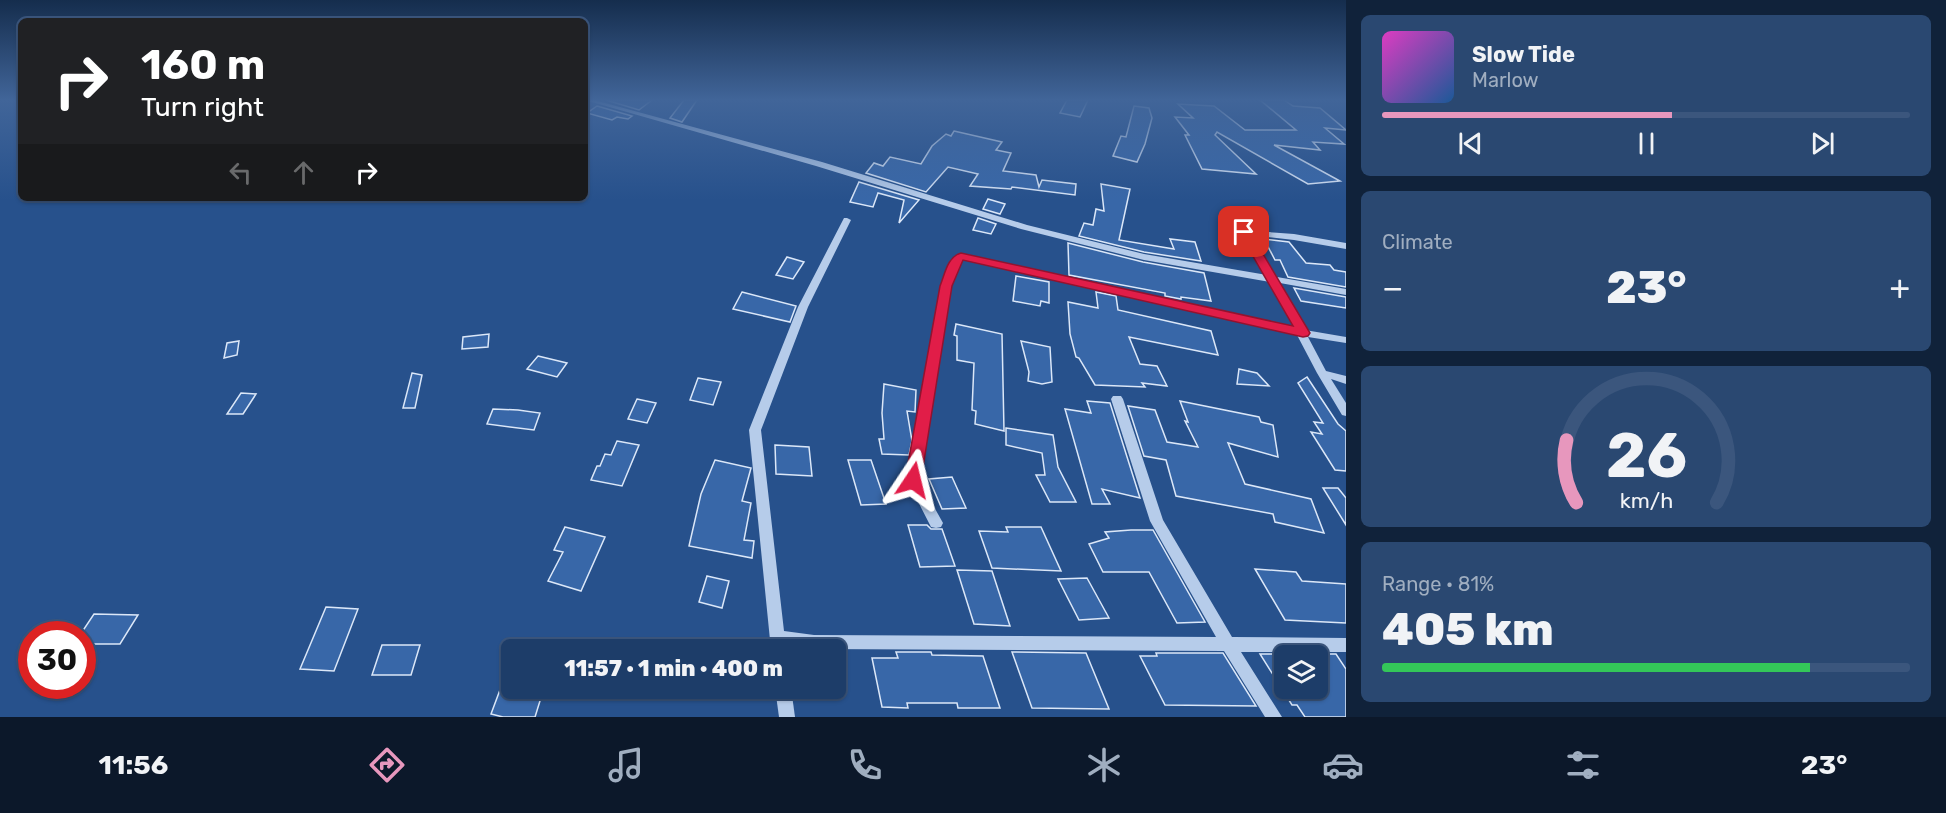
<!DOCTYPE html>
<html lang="en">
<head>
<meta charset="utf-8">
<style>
  :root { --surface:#1d3d69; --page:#2a4871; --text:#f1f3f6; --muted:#a0aec0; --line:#3b567d; --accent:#e797bd }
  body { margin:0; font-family:Rubik,sans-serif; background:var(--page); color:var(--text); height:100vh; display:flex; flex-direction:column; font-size:22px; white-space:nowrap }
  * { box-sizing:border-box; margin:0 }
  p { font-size:20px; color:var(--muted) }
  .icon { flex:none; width:33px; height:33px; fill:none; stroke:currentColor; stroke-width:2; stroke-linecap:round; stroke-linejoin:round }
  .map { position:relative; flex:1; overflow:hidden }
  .drawer { display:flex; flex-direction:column; gap:15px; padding:15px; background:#10223a; width:600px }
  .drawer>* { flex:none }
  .top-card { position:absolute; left:18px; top:18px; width:570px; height:183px; border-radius:9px; box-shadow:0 2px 4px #0004,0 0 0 2px var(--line); background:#202124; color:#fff; overflow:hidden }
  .controls { position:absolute; left:1274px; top:645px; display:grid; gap:12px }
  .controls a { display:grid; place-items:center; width:54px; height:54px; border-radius:9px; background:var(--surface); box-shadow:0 2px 4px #0004,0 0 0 2px var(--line); font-size:30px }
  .speed { position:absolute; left:18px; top:621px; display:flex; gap:12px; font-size:30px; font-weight:700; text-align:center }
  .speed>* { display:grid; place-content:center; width:78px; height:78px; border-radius:50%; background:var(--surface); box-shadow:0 2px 4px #0004,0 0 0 2px var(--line); line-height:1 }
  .speed .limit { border:9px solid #d22; background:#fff; color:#111 }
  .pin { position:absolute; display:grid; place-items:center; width:51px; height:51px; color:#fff; margin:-26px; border-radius:12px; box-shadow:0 3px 9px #0006 }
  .me { position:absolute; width:66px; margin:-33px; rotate:10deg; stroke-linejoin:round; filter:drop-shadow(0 0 4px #0008) }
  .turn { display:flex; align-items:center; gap:21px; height:126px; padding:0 24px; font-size:27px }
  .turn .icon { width:78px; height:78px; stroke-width:2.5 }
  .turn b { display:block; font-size:42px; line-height:51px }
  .lanes { display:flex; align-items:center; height:57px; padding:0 24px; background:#0003; justify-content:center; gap:30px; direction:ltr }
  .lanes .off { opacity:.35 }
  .big { font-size:45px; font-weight:800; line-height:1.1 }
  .drawer .widget { flex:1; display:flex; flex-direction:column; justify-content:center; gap:9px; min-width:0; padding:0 21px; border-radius:9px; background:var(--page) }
  .drawer .dial { align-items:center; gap:0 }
  .dial svg { height:156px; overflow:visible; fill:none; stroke:var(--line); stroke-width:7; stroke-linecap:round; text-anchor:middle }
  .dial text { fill:var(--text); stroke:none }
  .song { display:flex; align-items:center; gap:18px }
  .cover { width:72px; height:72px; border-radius:9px; background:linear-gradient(135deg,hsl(310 70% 55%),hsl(210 70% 35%)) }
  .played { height:6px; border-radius:3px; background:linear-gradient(90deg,var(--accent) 55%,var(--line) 55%) }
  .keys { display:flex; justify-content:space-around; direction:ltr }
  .heat { display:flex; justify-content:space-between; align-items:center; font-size:33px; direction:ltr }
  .charge { height:9px; border-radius:4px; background:linear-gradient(90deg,#34c759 81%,var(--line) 0) }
  .trip { position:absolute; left:501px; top:639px; width:345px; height:60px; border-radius:9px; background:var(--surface); box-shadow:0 2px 4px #0004,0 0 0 2px var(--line); font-weight:800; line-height:60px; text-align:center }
  .tab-bar { display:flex; height:96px; justify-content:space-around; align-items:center; background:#0c182a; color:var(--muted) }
  .tab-bar .icon { width:42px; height:42px }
  .tab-bar .on { color:var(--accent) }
  .tab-bar b { font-size:27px; color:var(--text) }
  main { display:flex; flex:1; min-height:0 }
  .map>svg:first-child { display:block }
  .building { fill:#3867a8; stroke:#dbe7f8; stroke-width:1.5 }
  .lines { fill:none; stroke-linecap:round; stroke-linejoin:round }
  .minor { fill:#b6ccea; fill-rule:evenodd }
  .route { fill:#e11d48; stroke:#92132f; stroke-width:1.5 }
</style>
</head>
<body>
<main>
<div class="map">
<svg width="1346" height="717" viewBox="0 0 1346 717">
  <rect width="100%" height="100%" fill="#27518c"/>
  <g class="building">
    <path d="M 606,100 L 652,100 L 639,110 Z"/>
    <path d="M 684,100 L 697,100 L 682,122 L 670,118 Z"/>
    <path d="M 1067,100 L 1088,100 L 1080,117 L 1060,113 Z"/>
    <path d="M 1260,100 L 1284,100 L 1293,106 L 1320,108 L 1346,130 L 1325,128 L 1344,144 L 1313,142 L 1320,150 L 1274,145 L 1340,181 L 1308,184 L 1217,132 L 1215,135 L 1256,174 L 1202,169 L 1185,135 L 1189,135 L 1175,117 L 1193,118 L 1178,104 L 1214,106 L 1245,130 L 1296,130 Z"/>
    <path d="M 597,106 L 632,116 L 628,119 L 617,117 L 612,120 L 587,113 Z"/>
    <path d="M 1134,106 L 1149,108 L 1152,118 L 1145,144 L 1137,162 L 1113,156 L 1121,136 L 1126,137 Z"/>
    <path d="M 954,131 L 1002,142 L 996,150 L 1011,153 L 1003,171 L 1036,175 L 1039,187 L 1042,180 L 1076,184 L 1075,195 L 1012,187 L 1011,189 L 970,186 L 978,174 L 948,167 L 926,192 L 866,173 L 874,163 L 883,166 L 890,157 L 921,164 L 932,146 L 946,134 L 951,136 Z"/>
    <path d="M 859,182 L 919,200 L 899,223 L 904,200 L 878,193 L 873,207 L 850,202 Z"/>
    <path d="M 1101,184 L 1130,189 L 1119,240 L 1174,249 L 1170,239 L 1195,242 L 1201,261 L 1144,252 L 1079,236 L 1084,223 L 1093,225 L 1096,209 L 1104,211 Z"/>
    <path d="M 988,199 L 1005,204 L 1000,214 L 983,209 Z"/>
    <path d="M 978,218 L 996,224 L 991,234 L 973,230 Z"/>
    <path d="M 1264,239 L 1289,242 L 1306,263 L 1330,265 L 1334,270 L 1346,272 L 1346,287 L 1288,277 L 1280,260 L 1275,260 Z"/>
    <path d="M 1068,243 L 1143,262 L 1204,273 L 1211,301 L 1181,297 L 1181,299 L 1165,296 L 1165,293 L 1069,275 Z"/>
    <path d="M 787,257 L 804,262 L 793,279 L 776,275 Z"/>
    <path d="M 1016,276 L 1049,282 L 1049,303 L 1041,301 L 1040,306 L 1013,301 Z"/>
    <path d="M 1294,288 L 1346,297 L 1346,308 L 1301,301 Z"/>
    <path d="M 742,292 L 796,306 L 790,322 L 733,309 Z"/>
    <path d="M 1096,292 L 1116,296 L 1118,310 L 1211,331 L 1218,355 L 1129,337 L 1140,364 L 1157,366 L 1167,386 L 1142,383 L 1145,387 L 1095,385 L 1079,358 L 1076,357 L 1070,334 L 1068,302 L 1098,308 Z"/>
    <path d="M 956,324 L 1002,334 L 1004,431 L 975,424 L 976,411 L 972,410 L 974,363 L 957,360 L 957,336 L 954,335 Z"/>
    <path d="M 489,334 L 488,347 L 462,349 L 463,337 Z"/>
    <path d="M 239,341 L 237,355 L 224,358 L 227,343 Z"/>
    <path d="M 1021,341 L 1050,347 L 1052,382 L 1042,384 L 1028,381 L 1029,372 Z"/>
    <path d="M 538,356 L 567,363 L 557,377 L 527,369 Z"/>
    <path d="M 1239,369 L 1257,373 L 1269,386 L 1237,384 Z"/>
    <path d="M 412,373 L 422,375 L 415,408 L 403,408 Z"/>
    <path d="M 1307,377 L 1338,424 L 1346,431 L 1346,471 L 1335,470 L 1311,432 L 1322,434 L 1314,422 L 1323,423 L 1298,383 Z"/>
    <path d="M 698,378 L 721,382 L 713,405 L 690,400 Z"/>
    <path d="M 884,384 L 916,390 L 915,412 L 907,411 L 912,441 L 909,455 L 882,454 L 879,439 L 884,439 L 882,413 Z"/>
    <path d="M 241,393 L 256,394 L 243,414 L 227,414 Z"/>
    <path d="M 637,399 L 656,403 L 647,423 L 628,419 Z"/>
    <path d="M 1087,401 L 1110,403 L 1140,498 L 1102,489 L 1110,504 L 1092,504 L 1065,409 L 1091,413 Z"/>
    <path d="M 1180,401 L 1259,417 L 1261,422 L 1273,425 L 1278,457 L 1228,443 L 1245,484 L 1311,499 L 1324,533 L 1275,522 L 1273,514 L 1176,496 L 1166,460 L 1144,456 L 1128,406 L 1155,410 L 1167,442 L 1198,447 L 1185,421 L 1188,422 Z"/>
    <path d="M 493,409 L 518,410 L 540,413 L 534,430 L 487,424 Z"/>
    <path d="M 1006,428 L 1053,435 L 1058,467 L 1076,502 L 1050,502 L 1036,475 L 1045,475 L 1042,453 L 1006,445 Z"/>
    <path d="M 617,441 L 639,445 L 622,486 L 591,480 L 597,466 L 600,466 L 605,454 L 611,455 Z"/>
    <path d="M 775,445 L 809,447 L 812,476 L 776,474 Z"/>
    <path d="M 715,460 L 751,468 L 742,501 L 751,503 L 744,540 L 754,541 L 752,558 L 689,546 L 701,494 Z"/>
    <path d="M 848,460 L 871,460 L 886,504 L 861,505 Z"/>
    <path d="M 952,477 L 966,508 L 942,509 L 929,479 Z"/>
    <path d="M 1323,488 L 1338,488 L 1346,498 L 1346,525 Z"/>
    <path d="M 908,525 L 927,525 L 931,529 L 942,529 L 955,566 L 920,567 Z"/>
    <path d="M 565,527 L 605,537 L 581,591 L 548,581 L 563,552 L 554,550 Z"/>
    <path d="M 1006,527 L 1041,527 L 1061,571 L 992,568 L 979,531 L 1008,532 Z"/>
    <path d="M 1131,530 L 1153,530 L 1205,622 L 1177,623 L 1149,572 L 1103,572 L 1089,544 L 1109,538 L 1105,532 Z"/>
    <path d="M 1255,569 L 1296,572 L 1302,581 L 1346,584 L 1346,623 L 1285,620 Z"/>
    <path d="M 957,570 L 992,571 L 1010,626 L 974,624 Z"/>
    <path d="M 707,576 L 729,581 L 722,608 L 699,602 Z"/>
    <path d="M 1087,578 L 1109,618 L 1079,620 L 1058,579 Z"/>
    <path d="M 326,607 L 358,609 L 334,671 L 300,669 Z"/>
    <path d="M 94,614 L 138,615 L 120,644 L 82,644 L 82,632 Z"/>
    <path d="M 382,645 L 420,645 L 411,675 L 372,675 Z"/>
    <path d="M 896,652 L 931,652 L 932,655 L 983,656 L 1000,708 L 958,708 L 957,703 L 907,703 L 908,708 L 882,707 L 872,658 L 898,658 Z"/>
    <path d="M 1012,652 L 1086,653 L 1109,709 L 1032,708 Z"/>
    <path d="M 1156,653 L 1223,653 L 1256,706 L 1165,705 L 1140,656 L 1157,656 Z"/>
    <path d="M 1260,654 L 1284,654 L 1284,688 L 1317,688 L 1317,654 L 1336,654 L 1346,669 L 1346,717 L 1305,717 L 1297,705 L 1292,705 Z"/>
    <path d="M 510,663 L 512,688 L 544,688 L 535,717 L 503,717 L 491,714 Z"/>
  </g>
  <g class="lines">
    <g class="minor">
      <path d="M 585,100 L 594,100 L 822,162 L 1027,225 L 1144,254 L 1267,275 L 1240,232 L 1241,230 L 1294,234 L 1346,243 L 1346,249 L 1294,240 L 1250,235 L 1277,277 L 1346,289 L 1346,295 L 1280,283 L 1305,330 L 1346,337 L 1346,343 L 1308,337 L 1326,371 L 1346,376 L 1346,384 L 1331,379 L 1346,403 L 1346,416 L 1342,415 L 1317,373 L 1297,335 L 963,259 L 959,262 L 951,286 L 919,480 L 943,523 L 941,527 L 936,528 L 931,527 L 907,480 L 941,286 C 946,273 948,259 961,253 L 1294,328 L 1270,282 L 1144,260 L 1021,229 L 816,166 Z"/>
      <path d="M 844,218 L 847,218 L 851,220 L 808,307 L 761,430 L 784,631 L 814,635 L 1216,637 L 1150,521 L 1111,399 L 1113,396 L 1121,396 L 1123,399 L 1163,520 L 1232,637 L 1346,638 L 1346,652 L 1241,652 L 1282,717 L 1265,717 L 1224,651 L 814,649 L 786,645 L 787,650 L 771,650 L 749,430 L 798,307 Z"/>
      <path d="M 775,688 L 791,688 L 795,717 L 779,717 Z"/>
    </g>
  </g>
  <linearGradient id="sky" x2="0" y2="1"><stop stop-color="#152d4d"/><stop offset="0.5" stop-color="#416599"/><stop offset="1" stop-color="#416599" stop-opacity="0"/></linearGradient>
  <rect width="1346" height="200" fill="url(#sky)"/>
  <path class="route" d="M 1244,229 L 1250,232 L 1310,333 L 1308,336 L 1303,337 L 963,260 L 952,286 L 921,480 L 918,484 L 913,486 L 907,484 L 905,480 L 940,286 C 945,274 947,257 961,253 L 1293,326 L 1239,232 Z"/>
</svg>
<div class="controls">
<a><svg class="icon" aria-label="layers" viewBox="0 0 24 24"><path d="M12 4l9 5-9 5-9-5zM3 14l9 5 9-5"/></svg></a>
</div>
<div class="speed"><div class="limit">30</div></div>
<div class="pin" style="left:1244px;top:232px;background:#d93025"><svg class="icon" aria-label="arrive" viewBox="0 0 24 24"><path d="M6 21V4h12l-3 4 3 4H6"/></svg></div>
<svg class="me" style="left:913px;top:480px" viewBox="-20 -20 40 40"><path d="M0-17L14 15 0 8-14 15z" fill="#e11d48" stroke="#fff" stroke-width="4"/></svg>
<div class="trip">11:57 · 1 min · 400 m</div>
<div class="top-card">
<div class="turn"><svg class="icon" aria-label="right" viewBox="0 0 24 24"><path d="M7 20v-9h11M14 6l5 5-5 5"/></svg><div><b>160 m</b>Turn right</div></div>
<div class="lanes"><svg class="icon off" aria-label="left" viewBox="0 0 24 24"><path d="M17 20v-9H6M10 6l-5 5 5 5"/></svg><svg class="icon off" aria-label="ahead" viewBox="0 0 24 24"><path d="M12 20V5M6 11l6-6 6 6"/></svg><svg class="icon" aria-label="right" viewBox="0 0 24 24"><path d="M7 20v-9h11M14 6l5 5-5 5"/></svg></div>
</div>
</div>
<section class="drawer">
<div class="widget">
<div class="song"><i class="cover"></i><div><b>Slow Tide</b><p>Marlow</p></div></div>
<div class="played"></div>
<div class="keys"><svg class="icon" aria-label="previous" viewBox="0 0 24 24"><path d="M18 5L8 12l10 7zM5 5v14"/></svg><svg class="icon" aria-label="pause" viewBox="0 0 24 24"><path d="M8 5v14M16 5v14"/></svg><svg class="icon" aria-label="next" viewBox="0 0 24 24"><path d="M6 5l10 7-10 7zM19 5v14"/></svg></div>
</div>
<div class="widget"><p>Climate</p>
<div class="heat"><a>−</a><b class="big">23°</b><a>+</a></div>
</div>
<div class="widget dial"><svg viewBox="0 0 100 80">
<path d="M14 69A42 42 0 1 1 86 69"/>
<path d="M14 69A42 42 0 0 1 9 37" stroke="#e797bd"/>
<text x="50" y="56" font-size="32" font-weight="700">26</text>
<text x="50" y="72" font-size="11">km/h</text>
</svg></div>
<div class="widget"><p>Range · 81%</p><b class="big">405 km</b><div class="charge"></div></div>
</section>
</main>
<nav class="tab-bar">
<b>11:56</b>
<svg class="icon on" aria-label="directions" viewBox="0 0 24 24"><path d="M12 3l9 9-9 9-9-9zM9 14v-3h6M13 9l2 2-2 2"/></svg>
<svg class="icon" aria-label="music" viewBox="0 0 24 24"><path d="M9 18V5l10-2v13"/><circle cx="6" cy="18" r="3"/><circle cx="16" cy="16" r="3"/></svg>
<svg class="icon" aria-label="phone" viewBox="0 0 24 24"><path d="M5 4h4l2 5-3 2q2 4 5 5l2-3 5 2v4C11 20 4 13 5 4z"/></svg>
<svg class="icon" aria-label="climate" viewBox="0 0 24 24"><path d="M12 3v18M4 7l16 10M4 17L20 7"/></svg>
<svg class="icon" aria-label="car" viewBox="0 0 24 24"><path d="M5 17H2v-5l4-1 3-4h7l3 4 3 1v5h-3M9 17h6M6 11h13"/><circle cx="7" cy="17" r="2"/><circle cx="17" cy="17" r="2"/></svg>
<svg class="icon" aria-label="filters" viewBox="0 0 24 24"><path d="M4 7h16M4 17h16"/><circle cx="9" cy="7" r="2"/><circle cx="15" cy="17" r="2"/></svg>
<b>23°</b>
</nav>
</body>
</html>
